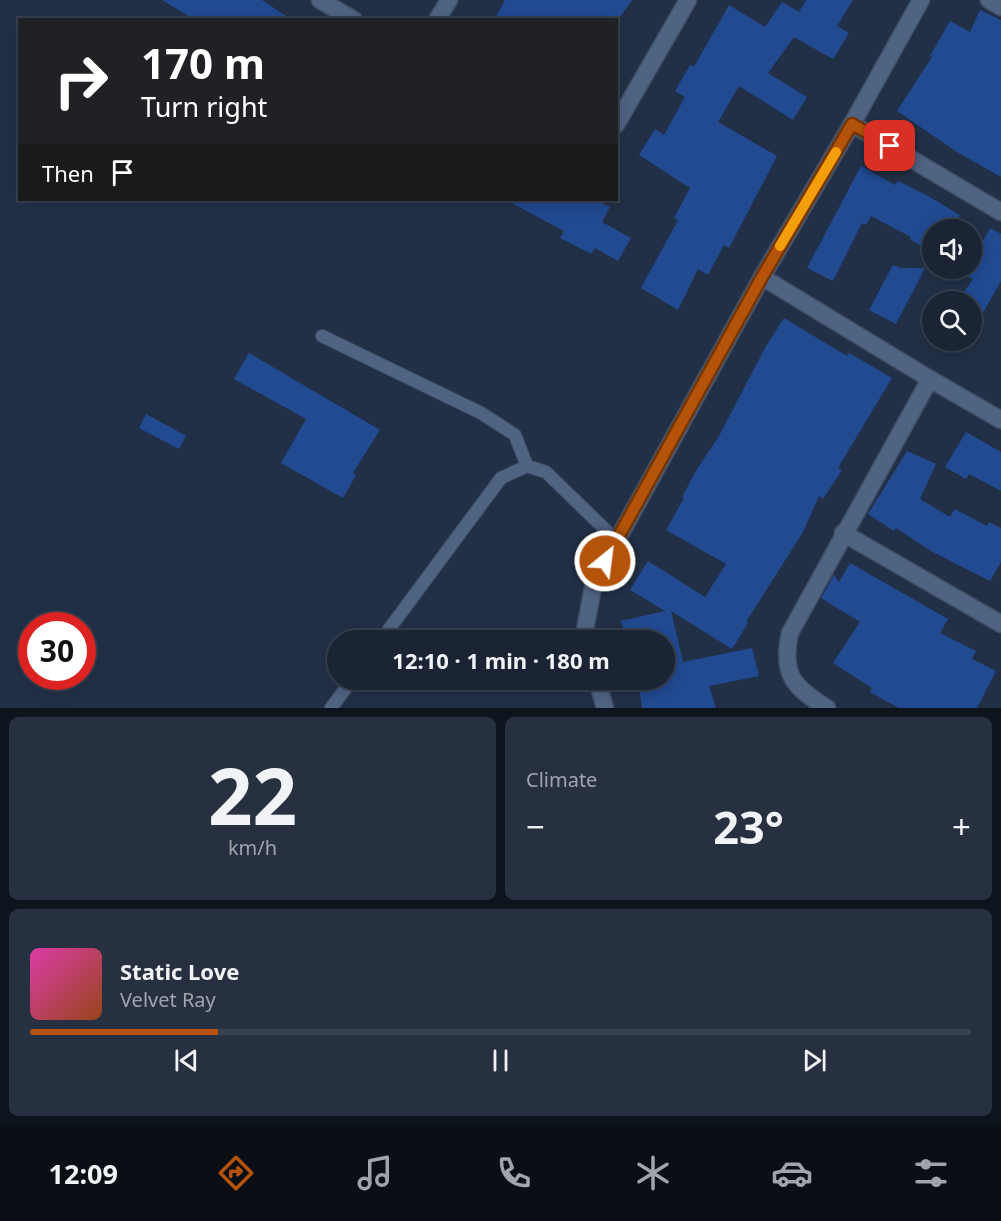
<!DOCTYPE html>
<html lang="en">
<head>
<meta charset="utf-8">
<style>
  :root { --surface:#1a2435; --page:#273041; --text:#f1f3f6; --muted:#9fa4ad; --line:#384150; --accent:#b45309 }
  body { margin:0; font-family:"Noto Sans",sans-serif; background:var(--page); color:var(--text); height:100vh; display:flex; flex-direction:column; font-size:22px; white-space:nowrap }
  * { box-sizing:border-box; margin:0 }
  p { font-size:20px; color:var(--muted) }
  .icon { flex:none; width:33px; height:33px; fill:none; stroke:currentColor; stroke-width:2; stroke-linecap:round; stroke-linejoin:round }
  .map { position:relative; height:708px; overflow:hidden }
  .side { display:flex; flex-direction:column; gap:9px; padding:9px; background:#0e141d; flex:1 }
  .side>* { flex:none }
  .guide { position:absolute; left:18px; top:18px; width:600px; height:183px; border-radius:0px; box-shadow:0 3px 15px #0003,0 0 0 2px var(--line); background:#202124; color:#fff; overflow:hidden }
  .fabs { position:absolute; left:922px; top:219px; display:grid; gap:12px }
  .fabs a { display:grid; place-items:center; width:60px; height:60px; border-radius:50%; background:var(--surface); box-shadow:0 3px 15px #0003,0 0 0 2px var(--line); font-size:30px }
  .speed { position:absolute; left:18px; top:612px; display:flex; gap:12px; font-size:30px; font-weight:700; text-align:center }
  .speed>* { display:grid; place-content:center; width:78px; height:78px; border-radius:50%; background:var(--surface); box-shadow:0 3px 15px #0003,0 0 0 2px var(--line); line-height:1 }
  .speed .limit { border:9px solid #d22; background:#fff; color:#111 }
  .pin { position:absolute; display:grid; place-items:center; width:51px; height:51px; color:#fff; margin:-26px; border-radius:12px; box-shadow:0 3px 9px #0006 }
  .me { position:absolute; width:66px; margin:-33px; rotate:29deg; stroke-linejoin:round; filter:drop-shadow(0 0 4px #0008) }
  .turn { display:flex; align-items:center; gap:21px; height:126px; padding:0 24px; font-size:27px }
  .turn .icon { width:78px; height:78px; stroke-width:2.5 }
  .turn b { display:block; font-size:42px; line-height:51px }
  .then { display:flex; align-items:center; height:57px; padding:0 24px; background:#0003; gap:12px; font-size:22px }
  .big { font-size:45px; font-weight:700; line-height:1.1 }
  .side .card { flex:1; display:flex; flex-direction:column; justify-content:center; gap:9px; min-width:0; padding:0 21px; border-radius:9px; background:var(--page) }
  .side .dial { align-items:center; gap:0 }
  .dial b { font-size:78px; line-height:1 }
  .song { display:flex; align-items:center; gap:18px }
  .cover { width:72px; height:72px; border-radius:9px; background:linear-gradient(135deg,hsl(320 70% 55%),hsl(20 70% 35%)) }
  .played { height:6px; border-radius:3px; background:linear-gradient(90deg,var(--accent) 20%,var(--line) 20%) }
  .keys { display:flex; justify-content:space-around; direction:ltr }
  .heat { display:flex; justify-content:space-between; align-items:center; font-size:33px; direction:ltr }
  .side .tiles { flex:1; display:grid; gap:9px; grid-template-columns:1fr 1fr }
  .card:last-child { grid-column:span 2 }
  .trip { position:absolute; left:327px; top:630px; width:348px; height:60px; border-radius:30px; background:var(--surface); box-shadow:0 3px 15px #0003,0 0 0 2px var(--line); font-weight:700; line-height:60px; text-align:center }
  .dock { display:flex; height:96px; justify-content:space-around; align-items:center; background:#0a0e15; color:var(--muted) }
  .dock .icon { width:42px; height:42px }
  .dock .active { color:var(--accent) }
  .dock b { font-size:27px; color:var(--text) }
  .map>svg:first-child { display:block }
  .building { fill:#214a91 }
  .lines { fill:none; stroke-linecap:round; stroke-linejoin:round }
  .service-casing { stroke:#404e63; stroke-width:14 }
  .minor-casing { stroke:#404e63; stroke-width:19 }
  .service { stroke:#4f6383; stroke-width:12 }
  .minor { stroke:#4f6383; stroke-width:16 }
  .route-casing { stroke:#753606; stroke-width:15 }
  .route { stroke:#b45309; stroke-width:10 }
  .slow { stroke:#f59e0b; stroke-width:10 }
</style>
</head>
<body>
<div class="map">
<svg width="1001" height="708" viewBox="0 0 1001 708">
  <rect width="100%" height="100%" fill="#223047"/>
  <g class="building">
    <path d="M 162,0 L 262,0 L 292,20 L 195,20 Z"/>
    <path d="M 505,0 L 632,0 L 618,20 L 494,20 Z"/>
    <path d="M 806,0 L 853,0 L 837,26 L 849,33 L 833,59 L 794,37 L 768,73 L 807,97 L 793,120 L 739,86 L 718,122 L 777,156 L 729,248 L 724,245 L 708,275 L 698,269 L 678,310 L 641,288 L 678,220 L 674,218 L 690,188 L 639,155 L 655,129 L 664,135 L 685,97 L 675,91 L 690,65 L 694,67 L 729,5 L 765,27 L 782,2 L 799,12 Z"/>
    <path d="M 980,10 L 1001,20 L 1001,177 L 957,152 L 897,111 L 932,57 L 930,56 L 950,21 L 970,32 Z"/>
    <path d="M 861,166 L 895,185 L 898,181 L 928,196 L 960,215 L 952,230 L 933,230 L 933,254 L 910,239 L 911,237 L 871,216 L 866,225 L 862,223 L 833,281 L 807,268 Z"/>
    <path d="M 506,200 L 595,200 L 610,207 L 602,222 L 631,238 L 618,261 L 595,248 L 591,254 L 560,238 L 564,231 Z"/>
    <path d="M 990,228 L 1001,234 L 1001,281 L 972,332 L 972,302 L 957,302 L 973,279 L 954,268 L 972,268 L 972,235 L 983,241 Z"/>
    <path d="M 893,265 L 900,268 L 925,268 L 896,324 L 869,310 Z"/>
    <path d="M 784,318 L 847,356 L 849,353 L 892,378 L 838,468 L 842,470 L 823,499 L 819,496 L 803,532 L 746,622 L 748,623 L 732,649 L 671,611 L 683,662 L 752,648 L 759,676 L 709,686 L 716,708 L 642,708 L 638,680 L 664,680 L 664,640 L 626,640 L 621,621 L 665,611 L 630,590 L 648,561 L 705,597 L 726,564 L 666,530 L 684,498 L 682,497 L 697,469 L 719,436 L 766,346 Z"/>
    <path d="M 249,353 L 380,430 L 353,473 L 356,475 L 343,498 L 281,463 L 306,419 L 234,379 Z"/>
    <path d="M 146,414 L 186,436 L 179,449 L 139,428 Z"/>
    <path d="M 966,432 L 1001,452 L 1001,491 L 969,474 L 966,479 L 945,467 Z"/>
    <path d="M 907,451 L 936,464 L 920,499 L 950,517 L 955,509 L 987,526 L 989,522 L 1001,528 L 1001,562 L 990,581 L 931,551 L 896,528 L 894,531 L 868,514 Z"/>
    <path d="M 850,563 L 948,619 L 940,633 L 976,651 L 972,659 L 996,671 L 977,708 L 899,708 L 870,692 L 872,688 L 833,663 L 860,622 L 821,598 L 834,575 L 839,582 Z"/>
  </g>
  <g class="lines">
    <g class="service-casing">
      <g id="service">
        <path d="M 322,336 L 481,413 L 515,435 L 527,466"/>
        <path d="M 381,640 L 501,478 L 527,466 L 546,472 L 617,541"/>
        <path d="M 331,708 L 352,680"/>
      </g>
    </g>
    <g class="minor-casing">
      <g id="minor">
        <path d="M 320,0 L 354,20"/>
        <path d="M 989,0 L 1001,7"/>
        <path d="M 437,20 L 449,0"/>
        <path d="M 852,124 L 1001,212"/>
        <path d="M 616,125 L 688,0"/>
        <path d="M 762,277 L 930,379 L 790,633 C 781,674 793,687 827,708"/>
        <path d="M 930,379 L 1001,420"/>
        <path d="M 843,533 L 1001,624"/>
        <path d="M 586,640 L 584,635 L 594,582 L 762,277 L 852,124 L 921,0"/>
        <path d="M 597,680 L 605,708"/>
      </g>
    </g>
    <use href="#service" class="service"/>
    <use href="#minor" class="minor"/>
  </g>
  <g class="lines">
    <g class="route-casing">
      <path id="route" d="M 605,561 L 762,277 L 852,124 L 890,146"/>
    </g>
    <use href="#route" class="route"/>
    <path class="slow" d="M 780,246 L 836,152"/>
  </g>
</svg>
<div class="fabs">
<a><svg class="icon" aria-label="sound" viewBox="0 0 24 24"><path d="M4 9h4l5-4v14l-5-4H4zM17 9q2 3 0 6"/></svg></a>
<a><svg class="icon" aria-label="search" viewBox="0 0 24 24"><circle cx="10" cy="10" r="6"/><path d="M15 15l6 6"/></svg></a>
</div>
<div class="speed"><div class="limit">30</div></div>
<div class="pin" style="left:890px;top:146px;background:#d93025"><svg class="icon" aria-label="arrive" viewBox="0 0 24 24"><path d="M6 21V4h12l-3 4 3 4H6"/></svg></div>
<svg class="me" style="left:605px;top:561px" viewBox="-20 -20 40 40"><circle r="17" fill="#b45309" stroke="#fff" stroke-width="3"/><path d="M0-11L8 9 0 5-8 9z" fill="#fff"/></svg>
<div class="trip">12:10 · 1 min · 180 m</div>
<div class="guide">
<div class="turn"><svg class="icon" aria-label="right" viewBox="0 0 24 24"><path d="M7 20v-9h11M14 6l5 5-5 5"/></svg><div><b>170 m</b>Turn right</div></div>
<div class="then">Then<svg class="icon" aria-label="arrive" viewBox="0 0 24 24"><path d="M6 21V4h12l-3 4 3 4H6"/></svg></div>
</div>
</div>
<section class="side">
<div class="tiles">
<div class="card dial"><b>22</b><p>km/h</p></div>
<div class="card"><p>Climate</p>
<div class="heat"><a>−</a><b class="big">23°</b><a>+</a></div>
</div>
<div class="card">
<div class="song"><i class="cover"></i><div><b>Static Love</b><p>Velvet Ray</p></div></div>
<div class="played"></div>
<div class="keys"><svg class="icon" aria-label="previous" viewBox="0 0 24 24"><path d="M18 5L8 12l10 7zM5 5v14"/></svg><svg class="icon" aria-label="pause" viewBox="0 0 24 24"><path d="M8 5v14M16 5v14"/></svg><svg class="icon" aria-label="next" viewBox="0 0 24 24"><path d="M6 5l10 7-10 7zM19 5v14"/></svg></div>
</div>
</div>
</section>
<nav class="dock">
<b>12:09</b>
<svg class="icon active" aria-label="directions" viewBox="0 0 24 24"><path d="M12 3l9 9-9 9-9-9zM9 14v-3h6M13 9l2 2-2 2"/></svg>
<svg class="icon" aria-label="music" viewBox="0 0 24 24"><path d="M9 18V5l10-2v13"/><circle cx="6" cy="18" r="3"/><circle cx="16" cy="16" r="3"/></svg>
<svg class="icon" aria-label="phone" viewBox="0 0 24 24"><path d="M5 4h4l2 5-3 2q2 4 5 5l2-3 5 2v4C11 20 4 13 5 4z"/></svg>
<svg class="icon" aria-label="climate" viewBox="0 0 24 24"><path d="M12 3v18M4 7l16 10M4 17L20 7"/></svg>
<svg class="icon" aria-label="car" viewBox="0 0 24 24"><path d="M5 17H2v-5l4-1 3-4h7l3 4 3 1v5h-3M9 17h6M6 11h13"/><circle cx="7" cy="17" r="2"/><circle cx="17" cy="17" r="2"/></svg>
<svg class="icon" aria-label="filters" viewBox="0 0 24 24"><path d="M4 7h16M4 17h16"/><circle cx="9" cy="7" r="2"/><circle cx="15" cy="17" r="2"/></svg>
</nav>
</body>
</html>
